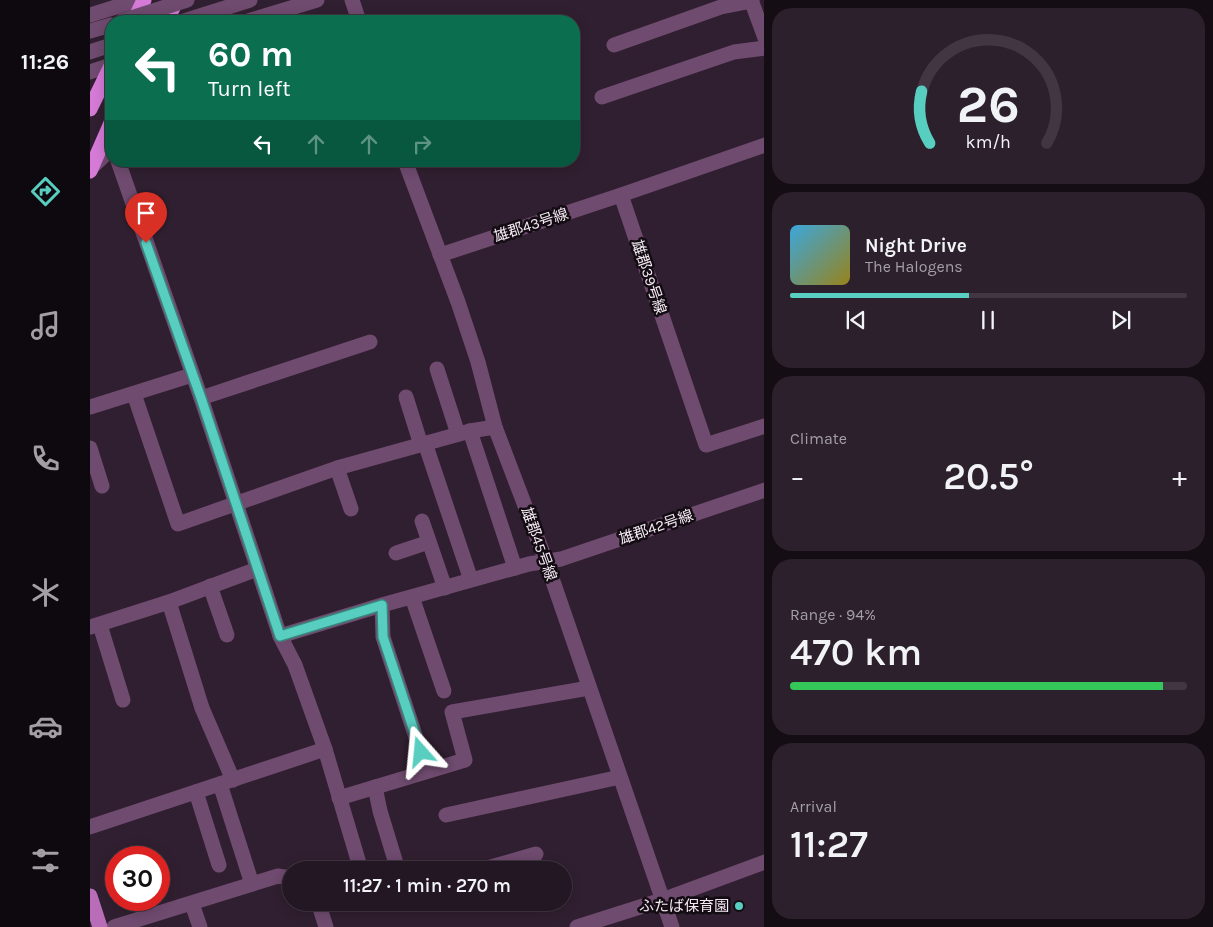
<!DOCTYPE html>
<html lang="en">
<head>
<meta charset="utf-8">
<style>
  :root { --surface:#241724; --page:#2c202c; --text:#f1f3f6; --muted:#a39fa6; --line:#413641; --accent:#58cec0 }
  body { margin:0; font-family:Karla,"Noto Sans JP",sans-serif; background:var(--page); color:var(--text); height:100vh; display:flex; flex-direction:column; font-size:19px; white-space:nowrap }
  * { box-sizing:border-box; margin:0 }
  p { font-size:16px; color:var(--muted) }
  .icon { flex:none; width:28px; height:28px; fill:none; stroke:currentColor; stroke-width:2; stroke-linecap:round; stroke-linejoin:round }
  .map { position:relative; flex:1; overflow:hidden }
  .drawer { display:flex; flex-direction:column; gap:8px; padding:8px; background:#140d14; width:449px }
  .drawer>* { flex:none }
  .hud { position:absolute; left:15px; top:15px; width:475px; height:152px; border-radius:20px; box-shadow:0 2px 12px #0003,0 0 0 1px var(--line); background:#0b6e4f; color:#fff; overflow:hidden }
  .speed { position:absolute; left:15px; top:846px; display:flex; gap:10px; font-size:25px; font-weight:700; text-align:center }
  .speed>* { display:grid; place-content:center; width:65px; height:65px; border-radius:50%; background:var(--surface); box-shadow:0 2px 12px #0003,0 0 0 1px var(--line); line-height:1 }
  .speed .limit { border:8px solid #d22; background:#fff; color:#111 }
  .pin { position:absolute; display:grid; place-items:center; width:42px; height:42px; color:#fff; margin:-51px -21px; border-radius:50% 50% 50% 0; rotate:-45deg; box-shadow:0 0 5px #0007 }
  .pin .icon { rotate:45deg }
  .me { position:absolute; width:55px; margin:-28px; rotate:342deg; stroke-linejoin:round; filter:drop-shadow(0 0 4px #0008) }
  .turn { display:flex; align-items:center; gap:18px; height:105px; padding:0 20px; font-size:22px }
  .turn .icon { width:65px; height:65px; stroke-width:2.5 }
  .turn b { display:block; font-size:35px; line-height:42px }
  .lanes { display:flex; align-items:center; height:48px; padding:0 20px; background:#0003; justify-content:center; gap:25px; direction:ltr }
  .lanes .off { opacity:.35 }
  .big { font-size:38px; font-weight:600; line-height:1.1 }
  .drawer .widget { flex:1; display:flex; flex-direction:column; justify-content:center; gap:8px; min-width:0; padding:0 18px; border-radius:20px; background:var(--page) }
  .drawer .dial { align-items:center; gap:0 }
  .dial svg { height:130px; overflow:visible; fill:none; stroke:var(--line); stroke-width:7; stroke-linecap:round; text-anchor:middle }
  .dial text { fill:var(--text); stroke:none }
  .song { display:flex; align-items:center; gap:15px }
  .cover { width:60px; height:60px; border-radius:8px; background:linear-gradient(135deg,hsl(200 70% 55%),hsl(50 70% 35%)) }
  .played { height:5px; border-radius:2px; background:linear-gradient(90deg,var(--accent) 45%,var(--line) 45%) }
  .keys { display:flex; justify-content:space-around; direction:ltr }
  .heat { display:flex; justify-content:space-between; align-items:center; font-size:28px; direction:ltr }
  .charge { height:8px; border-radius:4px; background:linear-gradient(90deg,#34c759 94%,var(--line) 0) }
  .trip { position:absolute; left:192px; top:861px; width:290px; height:50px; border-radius:25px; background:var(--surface); box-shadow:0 2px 12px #0003,0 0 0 1px var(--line); font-weight:600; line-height:50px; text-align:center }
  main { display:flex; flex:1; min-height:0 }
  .tab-bar { display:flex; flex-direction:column; width:90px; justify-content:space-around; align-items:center; background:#0e090e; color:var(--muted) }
  .tab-bar .icon { width:35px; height:35px }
  .tab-bar .selected { color:var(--accent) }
  .tab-bar b { font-size:22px; color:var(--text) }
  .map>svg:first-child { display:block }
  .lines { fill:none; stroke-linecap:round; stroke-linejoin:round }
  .minor { stroke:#6f4b6f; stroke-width:15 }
  .major { stroke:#b96db9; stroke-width:15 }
  .highway { stroke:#d57ad6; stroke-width:15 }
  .minor-bridge { stroke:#6f4b6f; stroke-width:15 }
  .route-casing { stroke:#39867d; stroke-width:12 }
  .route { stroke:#58cec0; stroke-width:9 }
  .poi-dot { fill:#58cec0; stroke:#130c13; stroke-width:2 }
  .labels { text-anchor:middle; stroke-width:5; stroke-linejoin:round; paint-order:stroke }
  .street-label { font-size:15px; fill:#f5e9f4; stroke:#130c13 }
  .poi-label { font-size:15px; fill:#f5e9f4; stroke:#130c13; text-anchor:end }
</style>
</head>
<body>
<main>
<nav class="tab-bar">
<b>11:26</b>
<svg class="icon selected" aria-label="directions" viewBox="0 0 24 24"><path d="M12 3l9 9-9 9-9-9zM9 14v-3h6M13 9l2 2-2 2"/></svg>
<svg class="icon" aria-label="music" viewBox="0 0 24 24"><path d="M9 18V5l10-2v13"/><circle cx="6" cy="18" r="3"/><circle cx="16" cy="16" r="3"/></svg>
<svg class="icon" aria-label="phone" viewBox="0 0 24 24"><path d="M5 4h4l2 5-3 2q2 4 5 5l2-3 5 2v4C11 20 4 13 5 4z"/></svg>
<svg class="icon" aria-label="climate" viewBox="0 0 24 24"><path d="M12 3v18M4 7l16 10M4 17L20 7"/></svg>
<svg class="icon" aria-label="car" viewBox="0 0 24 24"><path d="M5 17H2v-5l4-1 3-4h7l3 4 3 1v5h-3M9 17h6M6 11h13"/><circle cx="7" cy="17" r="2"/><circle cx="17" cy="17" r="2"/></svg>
<svg class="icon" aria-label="filters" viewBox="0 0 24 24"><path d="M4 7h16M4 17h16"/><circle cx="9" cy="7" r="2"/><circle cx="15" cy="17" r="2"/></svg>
</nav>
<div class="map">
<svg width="675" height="927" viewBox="0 0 675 927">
  <rect width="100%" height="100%" fill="#301f30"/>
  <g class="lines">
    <g class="minor">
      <path d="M 262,0 L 269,21"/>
      <path d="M 661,0 L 675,38"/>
      <path d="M 0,15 L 48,0"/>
      <path d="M 94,21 L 160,0"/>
      <path d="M 158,21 L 227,0"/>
      <path d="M 0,31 L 21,25"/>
      <path d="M 524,45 L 631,7 L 662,1"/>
      <path d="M 0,52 L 21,45"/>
      <path d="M 0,72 L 21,65"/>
      <path d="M 512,97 L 644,52 L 675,48"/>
      <path d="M 315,161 L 368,302 L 388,362 L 405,427 L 456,561 L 582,927"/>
      <path d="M 2,167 L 21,149"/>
      <path d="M 531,195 L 616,445 L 675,426"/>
      <path d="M 350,255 L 531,195 L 675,145"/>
      <path d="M 347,369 L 368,434"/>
      <path d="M 44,394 L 88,524 L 247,468 L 380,431 L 405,427"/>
      <path d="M 316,397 L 331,445"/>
      <path d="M 111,398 L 280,342"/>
      <path d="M 0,407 L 102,375"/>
      <path d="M 380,431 L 425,568"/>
      <path d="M 335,443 L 381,580"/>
      <path d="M 0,448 L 12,486"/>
      <path d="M 247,468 L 261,509"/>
      <path d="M 332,521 L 355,588"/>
      <path d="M 306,553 L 339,542"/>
      <path d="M 120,586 L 137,635"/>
      <path d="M 322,597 L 354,691"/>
      <path d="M 79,602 L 112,708 L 143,780"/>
      <path d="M 292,605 L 293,637 L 331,753"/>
      <path d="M 10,625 L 33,700"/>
      <path d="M 0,627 L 79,602 L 167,569"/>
      <path d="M 190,636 L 292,605 L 439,564 L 471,559 L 675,490"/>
      <path d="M 235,749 L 271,870"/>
      <path d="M 130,784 L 162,884"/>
      <path d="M 285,787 L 290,811 L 308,870"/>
      <path d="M 106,792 L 129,865"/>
      <path d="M 249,798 L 375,760 L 362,712 L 499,688"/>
      <path d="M 356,815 L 530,777"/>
      <path d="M 0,827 L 235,749 L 205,665 L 190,636 L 111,398 L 28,161"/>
      <path d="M 390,870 L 446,854"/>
      <path d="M 228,902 L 236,927"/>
      <path d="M 102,904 L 110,927"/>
      <path d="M 24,927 L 188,876 L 201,878"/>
      <path d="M 487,927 L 572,900 L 675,862"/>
    </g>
    <path class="major" d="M 0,896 L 10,927"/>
    <g class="highway">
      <path d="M 44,21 L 54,0"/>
      <path d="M 76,21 L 87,0"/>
      <path d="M 0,109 L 21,66"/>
      <path d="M 0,171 L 21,123"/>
    </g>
    <path class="minor-bridge" d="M 32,21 L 97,0"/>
  </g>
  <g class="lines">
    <g class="route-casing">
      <path id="route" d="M 56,243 L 111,398 L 190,636 L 292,605 L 293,637 L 331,752"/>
    </g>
    <use href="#route" class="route"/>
  </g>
  <circle class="poi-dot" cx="649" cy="906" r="5"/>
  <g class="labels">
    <g class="street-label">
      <text transform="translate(441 225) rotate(-18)" y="5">雄郡43号線</text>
      <text transform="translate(559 277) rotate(71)" y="5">雄郡39号線</text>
      <text transform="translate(566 527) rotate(-19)" y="5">雄郡42号線</text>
      <text transform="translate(449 544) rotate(70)" y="5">雄郡45号線</text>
    </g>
    <g class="poi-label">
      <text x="639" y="911">ふたば保育園</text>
    </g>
  </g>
</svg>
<div class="speed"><div class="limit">30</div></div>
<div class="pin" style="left:56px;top:243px;background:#d93025"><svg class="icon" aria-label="arrive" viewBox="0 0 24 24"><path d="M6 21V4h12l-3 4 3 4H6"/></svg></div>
<svg class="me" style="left:331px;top:752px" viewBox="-20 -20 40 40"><path d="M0-17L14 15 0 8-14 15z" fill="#58cec0" stroke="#fff" stroke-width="4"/></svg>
<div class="trip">11:27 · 1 min · 270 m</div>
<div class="hud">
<div class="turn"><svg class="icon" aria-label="left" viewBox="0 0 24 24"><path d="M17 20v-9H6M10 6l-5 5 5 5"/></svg><div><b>60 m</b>Turn left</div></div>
<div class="lanes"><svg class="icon" aria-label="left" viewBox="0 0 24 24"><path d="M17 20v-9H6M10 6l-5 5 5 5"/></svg><svg class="icon off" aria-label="ahead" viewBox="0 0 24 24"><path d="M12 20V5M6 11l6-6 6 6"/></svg><svg class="icon off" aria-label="ahead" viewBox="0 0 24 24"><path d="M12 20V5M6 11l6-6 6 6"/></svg><svg class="icon off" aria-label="right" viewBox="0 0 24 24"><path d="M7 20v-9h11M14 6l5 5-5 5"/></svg></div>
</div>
</div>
<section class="drawer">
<div class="widget dial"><svg viewBox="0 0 100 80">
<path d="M14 69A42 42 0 1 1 86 69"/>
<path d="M14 69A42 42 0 0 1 9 37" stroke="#58cec0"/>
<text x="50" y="56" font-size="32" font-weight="700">26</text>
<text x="50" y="72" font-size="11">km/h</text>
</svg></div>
<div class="widget">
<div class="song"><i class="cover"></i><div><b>Night Drive</b><p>The Halogens</p></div></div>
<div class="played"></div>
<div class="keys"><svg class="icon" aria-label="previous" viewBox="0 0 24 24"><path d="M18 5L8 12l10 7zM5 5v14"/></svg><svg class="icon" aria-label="pause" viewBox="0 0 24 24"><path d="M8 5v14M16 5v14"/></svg><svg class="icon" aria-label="next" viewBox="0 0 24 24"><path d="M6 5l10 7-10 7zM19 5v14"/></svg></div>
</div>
<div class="widget"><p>Climate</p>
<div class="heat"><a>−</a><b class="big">20.5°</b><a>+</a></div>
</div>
<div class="widget"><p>Range · 94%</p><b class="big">470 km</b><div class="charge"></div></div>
<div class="widget"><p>Arrival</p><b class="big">11:27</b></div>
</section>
</main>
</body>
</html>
